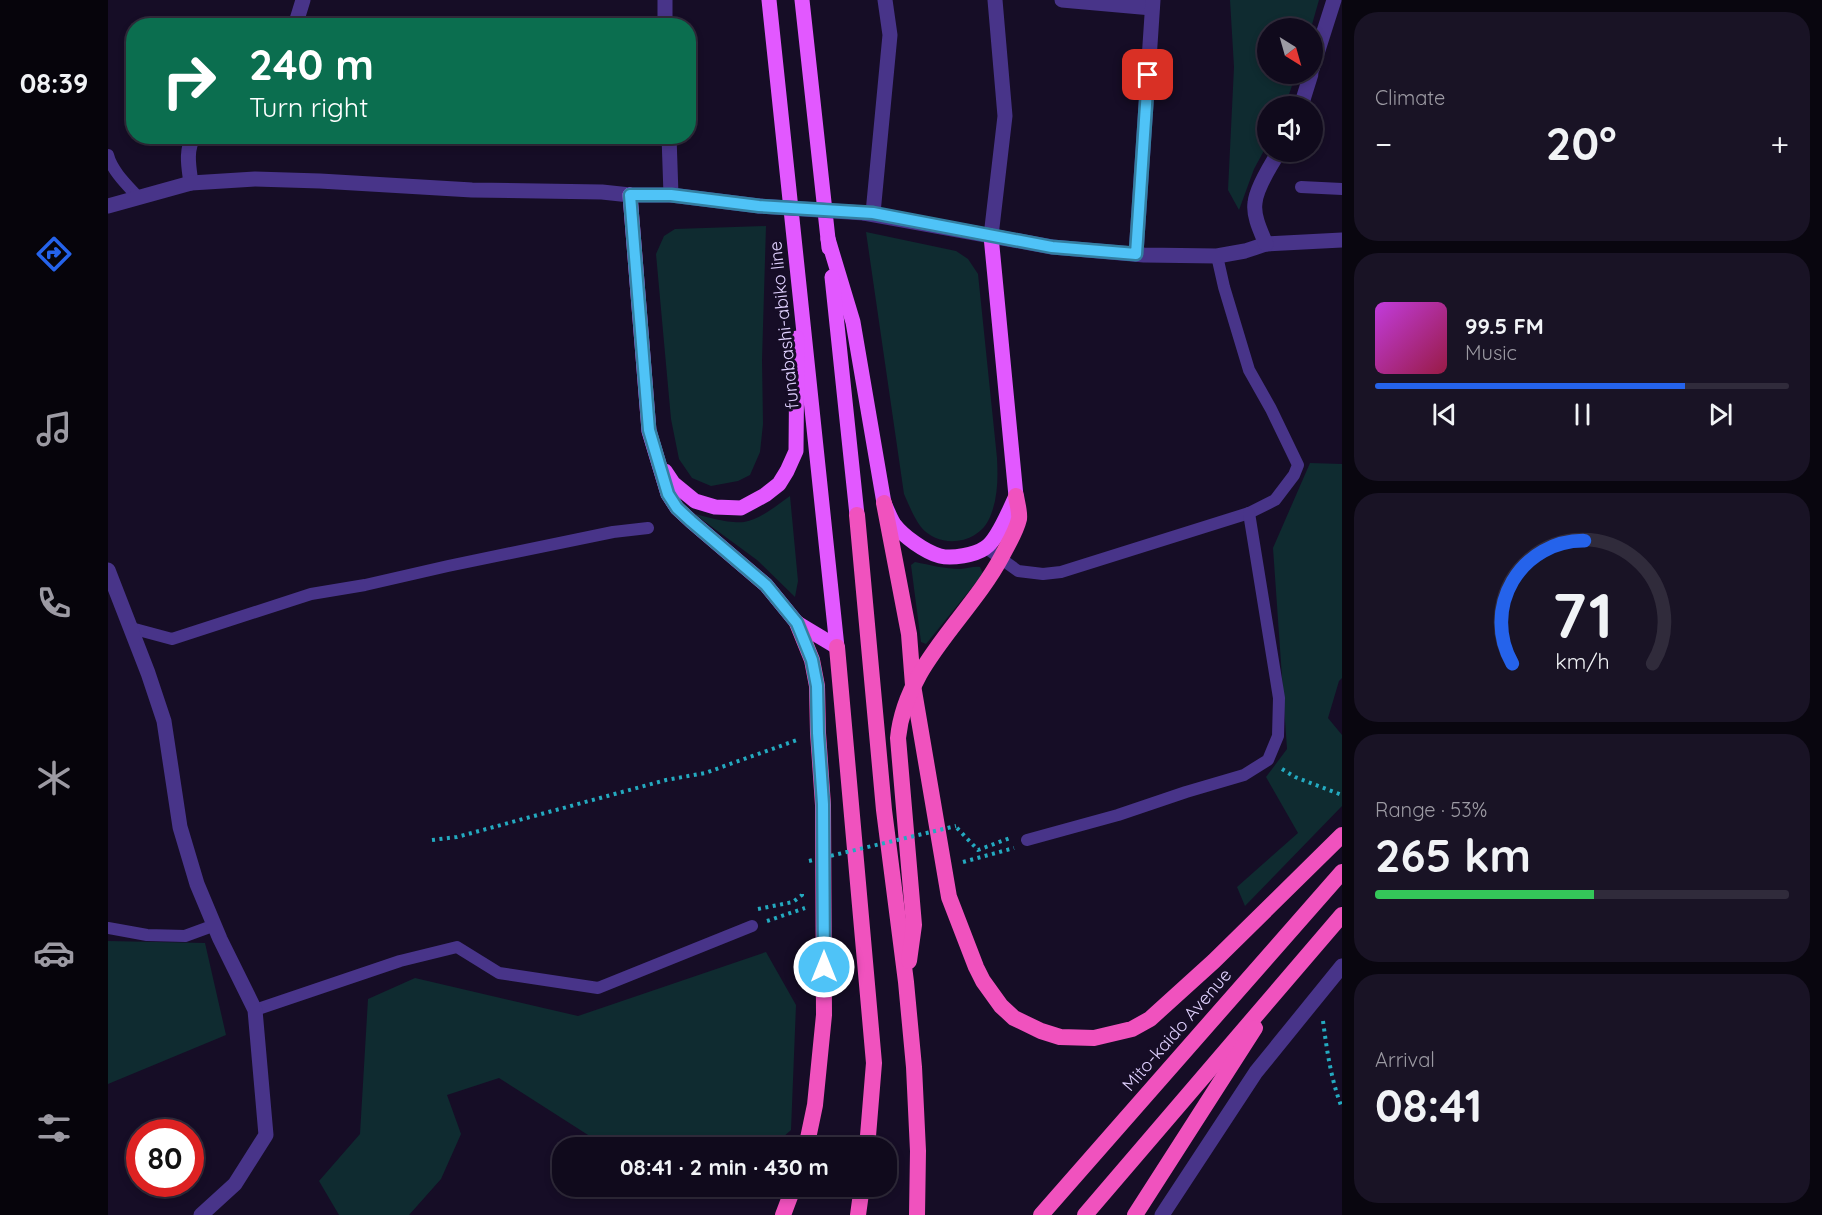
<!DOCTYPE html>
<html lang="en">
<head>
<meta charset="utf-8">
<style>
  :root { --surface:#100a1c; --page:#191325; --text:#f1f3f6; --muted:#9c9aa3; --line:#302b3b; --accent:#2563eb }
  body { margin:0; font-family:Quicksand,sans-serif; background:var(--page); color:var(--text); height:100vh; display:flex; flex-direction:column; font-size:22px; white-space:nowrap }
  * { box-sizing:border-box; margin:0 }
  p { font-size:20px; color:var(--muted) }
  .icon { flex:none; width:33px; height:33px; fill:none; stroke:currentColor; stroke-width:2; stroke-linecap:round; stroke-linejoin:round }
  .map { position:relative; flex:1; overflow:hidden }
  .sheet { display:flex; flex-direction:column; gap:12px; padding:12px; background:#09060f; width:480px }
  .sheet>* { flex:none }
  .hud { position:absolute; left:18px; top:18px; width:570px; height:126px; border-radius:24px; box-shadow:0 3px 9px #0003,0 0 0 2px var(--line); background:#0b6e4f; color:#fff; overflow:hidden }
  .needle { width:39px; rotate:143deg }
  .tools { position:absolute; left:1149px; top:18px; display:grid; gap:12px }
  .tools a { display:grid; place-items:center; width:66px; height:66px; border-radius:50%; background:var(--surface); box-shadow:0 3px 9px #0003,0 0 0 2px var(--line); font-size:30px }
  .speed { position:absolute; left:18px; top:1119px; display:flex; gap:12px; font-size:30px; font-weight:700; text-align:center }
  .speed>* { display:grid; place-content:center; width:78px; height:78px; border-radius:50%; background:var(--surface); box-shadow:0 3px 9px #0003,0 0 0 2px var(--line); line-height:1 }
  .speed .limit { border:9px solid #d22; background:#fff; color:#111 }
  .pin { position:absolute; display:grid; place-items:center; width:51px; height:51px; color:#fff; margin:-26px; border-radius:12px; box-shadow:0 3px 9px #0006 }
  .me { position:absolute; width:66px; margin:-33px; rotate:0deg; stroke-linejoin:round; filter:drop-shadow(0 0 4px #0008) }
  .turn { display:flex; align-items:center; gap:21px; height:126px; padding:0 24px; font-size:27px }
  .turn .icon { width:78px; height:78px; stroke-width:2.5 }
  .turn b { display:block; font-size:42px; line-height:51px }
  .big { font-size:45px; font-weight:800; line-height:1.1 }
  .sheet .widget { flex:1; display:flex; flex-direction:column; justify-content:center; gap:9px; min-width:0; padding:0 21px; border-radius:24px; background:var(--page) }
  .sheet .dial { align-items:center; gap:0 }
  .dial svg { height:156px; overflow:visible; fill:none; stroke:var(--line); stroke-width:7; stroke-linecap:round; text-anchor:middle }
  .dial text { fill:var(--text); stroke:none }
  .song { display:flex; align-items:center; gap:18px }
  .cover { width:72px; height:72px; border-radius:9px; background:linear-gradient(135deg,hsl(290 70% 55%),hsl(340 70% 35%)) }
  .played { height:6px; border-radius:3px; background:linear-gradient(90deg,var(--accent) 75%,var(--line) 75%) }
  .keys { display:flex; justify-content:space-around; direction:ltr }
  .heat { display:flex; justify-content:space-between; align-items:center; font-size:33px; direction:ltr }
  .charge { height:9px; border-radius:4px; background:linear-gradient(90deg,#34c759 53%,var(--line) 0) }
  .trip { position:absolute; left:444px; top:1137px; width:345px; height:60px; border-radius:24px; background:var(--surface); box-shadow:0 3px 9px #0003,0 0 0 2px var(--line); font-weight:800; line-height:60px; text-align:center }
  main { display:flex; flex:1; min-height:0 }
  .tab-bar { display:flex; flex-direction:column; width:108px; justify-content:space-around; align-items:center; background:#06040b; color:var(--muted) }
  .tab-bar .icon { width:42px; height:42px }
  .tab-bar .selected { color:var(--accent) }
  .tab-bar b { font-size:27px; color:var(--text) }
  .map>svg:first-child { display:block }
  .green { fill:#0f2b30 }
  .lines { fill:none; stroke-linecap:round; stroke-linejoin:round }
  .path { stroke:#24aac0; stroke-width:4; stroke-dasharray:3 4.5; stroke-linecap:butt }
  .service { stroke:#483489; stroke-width:12 }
  .minor { stroke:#483489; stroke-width:15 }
  .tertiary { stroke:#483489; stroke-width:15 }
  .primary { stroke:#e258ff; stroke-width:15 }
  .trunk { stroke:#f052be; stroke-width:16 }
  .path-bridge { stroke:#24aac0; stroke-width:4; stroke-dasharray:3 4.5; stroke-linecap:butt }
  .minor-bridge { stroke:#483489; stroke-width:15 }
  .route-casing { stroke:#337fa1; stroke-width:15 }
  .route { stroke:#4fc3f7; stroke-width:10 }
  .labels { text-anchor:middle; stroke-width:6; stroke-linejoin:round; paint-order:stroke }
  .street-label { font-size:18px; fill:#e0d1ff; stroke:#160d26 }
</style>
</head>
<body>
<main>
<nav class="tab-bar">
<b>08:39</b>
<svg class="icon selected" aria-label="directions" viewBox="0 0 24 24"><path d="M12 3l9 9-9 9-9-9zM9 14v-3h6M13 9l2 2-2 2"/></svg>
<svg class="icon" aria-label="music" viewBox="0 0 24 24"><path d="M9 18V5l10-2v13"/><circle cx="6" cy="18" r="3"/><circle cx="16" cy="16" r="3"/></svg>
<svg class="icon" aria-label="phone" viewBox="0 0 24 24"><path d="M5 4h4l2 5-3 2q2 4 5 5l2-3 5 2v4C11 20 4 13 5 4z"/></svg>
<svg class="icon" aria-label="climate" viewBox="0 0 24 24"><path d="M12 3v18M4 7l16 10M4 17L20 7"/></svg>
<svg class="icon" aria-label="car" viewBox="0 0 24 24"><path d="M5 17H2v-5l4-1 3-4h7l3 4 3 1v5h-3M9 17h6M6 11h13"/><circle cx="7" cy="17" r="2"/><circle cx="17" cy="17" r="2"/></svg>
<svg class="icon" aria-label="filters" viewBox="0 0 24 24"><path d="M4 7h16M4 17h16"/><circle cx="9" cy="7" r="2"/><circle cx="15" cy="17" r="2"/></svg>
</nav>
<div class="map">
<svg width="1234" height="1215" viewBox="0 0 1234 1215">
  <rect width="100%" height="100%" fill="#160d26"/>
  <g class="green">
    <path d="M 1122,0 L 1211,0 L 1203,28 L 1160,28 L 1160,74 L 1188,74 L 1177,106 L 1160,106 L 1159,145 L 1146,169 L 1131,210 L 1120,190 L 1126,67 Z"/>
    <path d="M 658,226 L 654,360 L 655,424 L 652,452 L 642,475 L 630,481 L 603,486 L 584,478 L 571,459 L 563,419 L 548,254 L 556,236 L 567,229 Z"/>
    <path d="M 758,232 L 848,251 L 860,259 L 870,274 L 889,458 C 890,478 890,498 882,517 C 871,544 832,550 813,527 C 806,518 801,505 796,494 Z"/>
    <path d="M 1202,463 L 1234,464 L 1234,678 L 1231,681 L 1220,718 L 1234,735 L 1234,806 L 1137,906 L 1129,887 L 1190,833 L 1158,777 L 1179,749 L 1165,548 Z"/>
    <path d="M 682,496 L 690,581 L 687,597 L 649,560 L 585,513 C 597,517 624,524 636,522 C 653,519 669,505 682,496 Z"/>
    <path d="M 807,562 C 822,565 837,569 852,569 C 859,569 865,566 872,567 L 875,574 L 818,644 L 813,642 L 803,565 Z"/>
    <path d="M 0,941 L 97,943 L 118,1035 L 0,1084 Z"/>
    <path d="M 658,952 L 688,1005 L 683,1130 L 664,1147 L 530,1148 L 491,1142 L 391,1078 L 339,1095 L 353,1134 L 333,1179 L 301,1215 L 231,1215 L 211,1181 L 252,1134 L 260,999 L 307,978 L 470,1016 Z"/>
  </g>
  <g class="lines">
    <g class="path">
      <path d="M 1174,769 L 1187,777 L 1234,795"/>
      <path d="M 849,828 L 870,850 L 902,838"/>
      <path d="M 324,840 L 349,837 L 558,780 L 597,773 L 692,739"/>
      <path d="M 855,862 L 906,848"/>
      <path d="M 650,909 L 685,902 L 694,895 L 694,892"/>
      <path d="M 659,921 L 697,908"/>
      <path d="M 1215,1021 C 1219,1051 1223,1080 1234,1108"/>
    </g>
    <g class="service">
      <path d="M 0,155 C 4,171 19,185 30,197"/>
      <path d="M 1193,187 L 1234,189"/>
      <path d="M 878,548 L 910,571 L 935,574 L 953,572 L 1141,513 L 1167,500 L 1186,475 L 1190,465 L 1163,409 L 1141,370 L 1116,287 L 1109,256"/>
      <path d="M 23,628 L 64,639 L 203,594 L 257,585 L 340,566 L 505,532 L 540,528"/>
      <path d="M 919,840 L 1010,815 L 1078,792 L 1136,775 L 1160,760 L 1170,736 L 1171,698 L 1141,513"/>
      <path d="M 0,928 L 39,935 L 77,936 L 107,925"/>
      <path d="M 147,1010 L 292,961 L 349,947 L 391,973 L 490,988 L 644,926"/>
    </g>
    <g class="minor">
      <path d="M 557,0 L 557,26"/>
      <path d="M 954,0 L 1044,8"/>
      <path d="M 187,26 L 195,0"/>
      <path d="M 1204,69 L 1226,0"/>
      <path d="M 1193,106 L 1203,74"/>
      <path d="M 561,136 L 563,195"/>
      <path d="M 83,183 C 81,168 77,150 86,136"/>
      <path d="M 522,195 L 563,195 L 651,206"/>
      <path d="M 756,213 L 944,247 L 1036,255 L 1109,256 L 1137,251 L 1158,244 L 1234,240"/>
      <path d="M 765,213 L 782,35 L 777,0"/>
      <path d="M 883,236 L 897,116 L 887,0"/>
      <path d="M 1158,244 C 1153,232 1145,216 1147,203 C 1148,189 1164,163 1171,152"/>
      <path d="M 1028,254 L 1045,0"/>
      <path d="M 0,570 L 40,673 L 56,721 L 72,827 L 89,884 L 112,939 L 147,1010 L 158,1135 L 127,1184 L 93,1215"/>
      <path d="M 1054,1215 L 1148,1072 L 1234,966"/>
    </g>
    <path class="tertiary" d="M 0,206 L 83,183 L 147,179 L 212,181 L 364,190 L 494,192 L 522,195"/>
    <g class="primary">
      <path d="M 661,0 L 729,647"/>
      <path d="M 694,0 L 721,248"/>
      <path d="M 522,195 L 541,431 L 560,494 L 569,508 L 583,521 L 658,585 L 689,623 L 729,647"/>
      <path d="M 720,239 L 745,322 L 776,503 C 779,509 782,518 786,524 C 795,536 817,552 832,556 C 844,559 867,555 877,548 C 890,540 901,510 908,496 L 883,236"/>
      <path d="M 724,277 L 749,515"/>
      <path d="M 557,471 L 565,483 L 587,501 L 607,507 L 633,508 L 657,495 L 671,484 L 679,471 L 688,451 L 689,338"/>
    </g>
    <g class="trunk">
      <path d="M 776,503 L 801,634 L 805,685 L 841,897 L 868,967 L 875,981 L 893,1006 L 906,1018 L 933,1031 L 952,1037 L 986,1038 L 1024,1029 L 1042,1019 L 1106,961 L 1234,835"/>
      <path d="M 749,515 L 776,810 L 798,982 L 806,1067 L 810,1151 L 809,1215"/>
      <path d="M 689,623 L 704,660 L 709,686 L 710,733 L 715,805 L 716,1015 L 707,1105 L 698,1148"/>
      <path d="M 729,647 L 766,1063 L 759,1148"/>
      <path d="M 801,961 L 806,925 L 790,738 C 797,665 861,618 894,556 C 900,544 908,532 911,519 C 912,512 909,503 908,496"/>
      <path d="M 675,1215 L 686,1186"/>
      <path d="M 750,1215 L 754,1186"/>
      <path d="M 933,1215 L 1234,872"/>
      <path d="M 977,1215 L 1234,915"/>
      <path d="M 1027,1215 L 1147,1028"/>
    </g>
    <path class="path-bridge" d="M 701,861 L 848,826"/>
    <path class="minor-bridge" d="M 651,206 L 756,213"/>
  </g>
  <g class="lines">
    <g class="route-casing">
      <path id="route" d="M 716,967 L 715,804 L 710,733 L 709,686 L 704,660 L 689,623 L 658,585 L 583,521 L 569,508 L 560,494 L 541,430 L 522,195 L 563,195 L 651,206 L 765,213 L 944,247 L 1028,254 L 1040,75"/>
    </g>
    <use href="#route" class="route"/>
  </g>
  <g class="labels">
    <g class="street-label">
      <text transform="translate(676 325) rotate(-96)" y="6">funabashi-abiko line</text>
      <text transform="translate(1069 1030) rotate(-49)" y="6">Mito-kaido Avenue</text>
    </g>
  </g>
</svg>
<div class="tools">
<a><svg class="needle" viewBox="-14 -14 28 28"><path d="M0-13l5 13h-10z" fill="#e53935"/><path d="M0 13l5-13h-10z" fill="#9c9aa3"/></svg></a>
<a><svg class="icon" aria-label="sound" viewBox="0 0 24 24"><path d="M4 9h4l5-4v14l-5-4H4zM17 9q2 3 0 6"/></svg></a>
</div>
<div class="speed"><div class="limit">80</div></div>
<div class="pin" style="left:1040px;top:75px;background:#d93025"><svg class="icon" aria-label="arrive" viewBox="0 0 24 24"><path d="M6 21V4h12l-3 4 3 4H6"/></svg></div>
<svg class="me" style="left:716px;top:967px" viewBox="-20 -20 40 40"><circle r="17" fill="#4fc3f7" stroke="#fff" stroke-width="3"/><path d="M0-11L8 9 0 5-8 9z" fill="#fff"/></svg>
<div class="trip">08:41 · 2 min · 430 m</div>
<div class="hud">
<div class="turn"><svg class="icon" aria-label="right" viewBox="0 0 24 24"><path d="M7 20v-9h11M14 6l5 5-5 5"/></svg><div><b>240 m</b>Turn right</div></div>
</div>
</div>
<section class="sheet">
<div class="widget"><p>Climate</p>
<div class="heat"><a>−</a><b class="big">20°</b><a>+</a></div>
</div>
<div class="widget">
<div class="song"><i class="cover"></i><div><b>99.5 FM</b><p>Music</p></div></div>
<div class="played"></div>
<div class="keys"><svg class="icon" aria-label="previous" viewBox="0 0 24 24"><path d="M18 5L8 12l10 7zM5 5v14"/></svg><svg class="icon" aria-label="pause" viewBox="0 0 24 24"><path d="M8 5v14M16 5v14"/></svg><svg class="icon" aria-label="next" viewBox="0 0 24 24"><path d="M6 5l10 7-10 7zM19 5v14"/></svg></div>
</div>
<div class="widget dial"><svg viewBox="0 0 100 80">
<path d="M14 69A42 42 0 1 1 86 69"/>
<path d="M14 69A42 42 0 0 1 51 6" stroke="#2563eb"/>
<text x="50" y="56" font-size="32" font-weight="700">71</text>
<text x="50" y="72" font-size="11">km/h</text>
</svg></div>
<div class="widget"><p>Range · 53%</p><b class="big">265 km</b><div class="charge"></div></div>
<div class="widget"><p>Arrival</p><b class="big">08:41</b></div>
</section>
</main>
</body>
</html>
